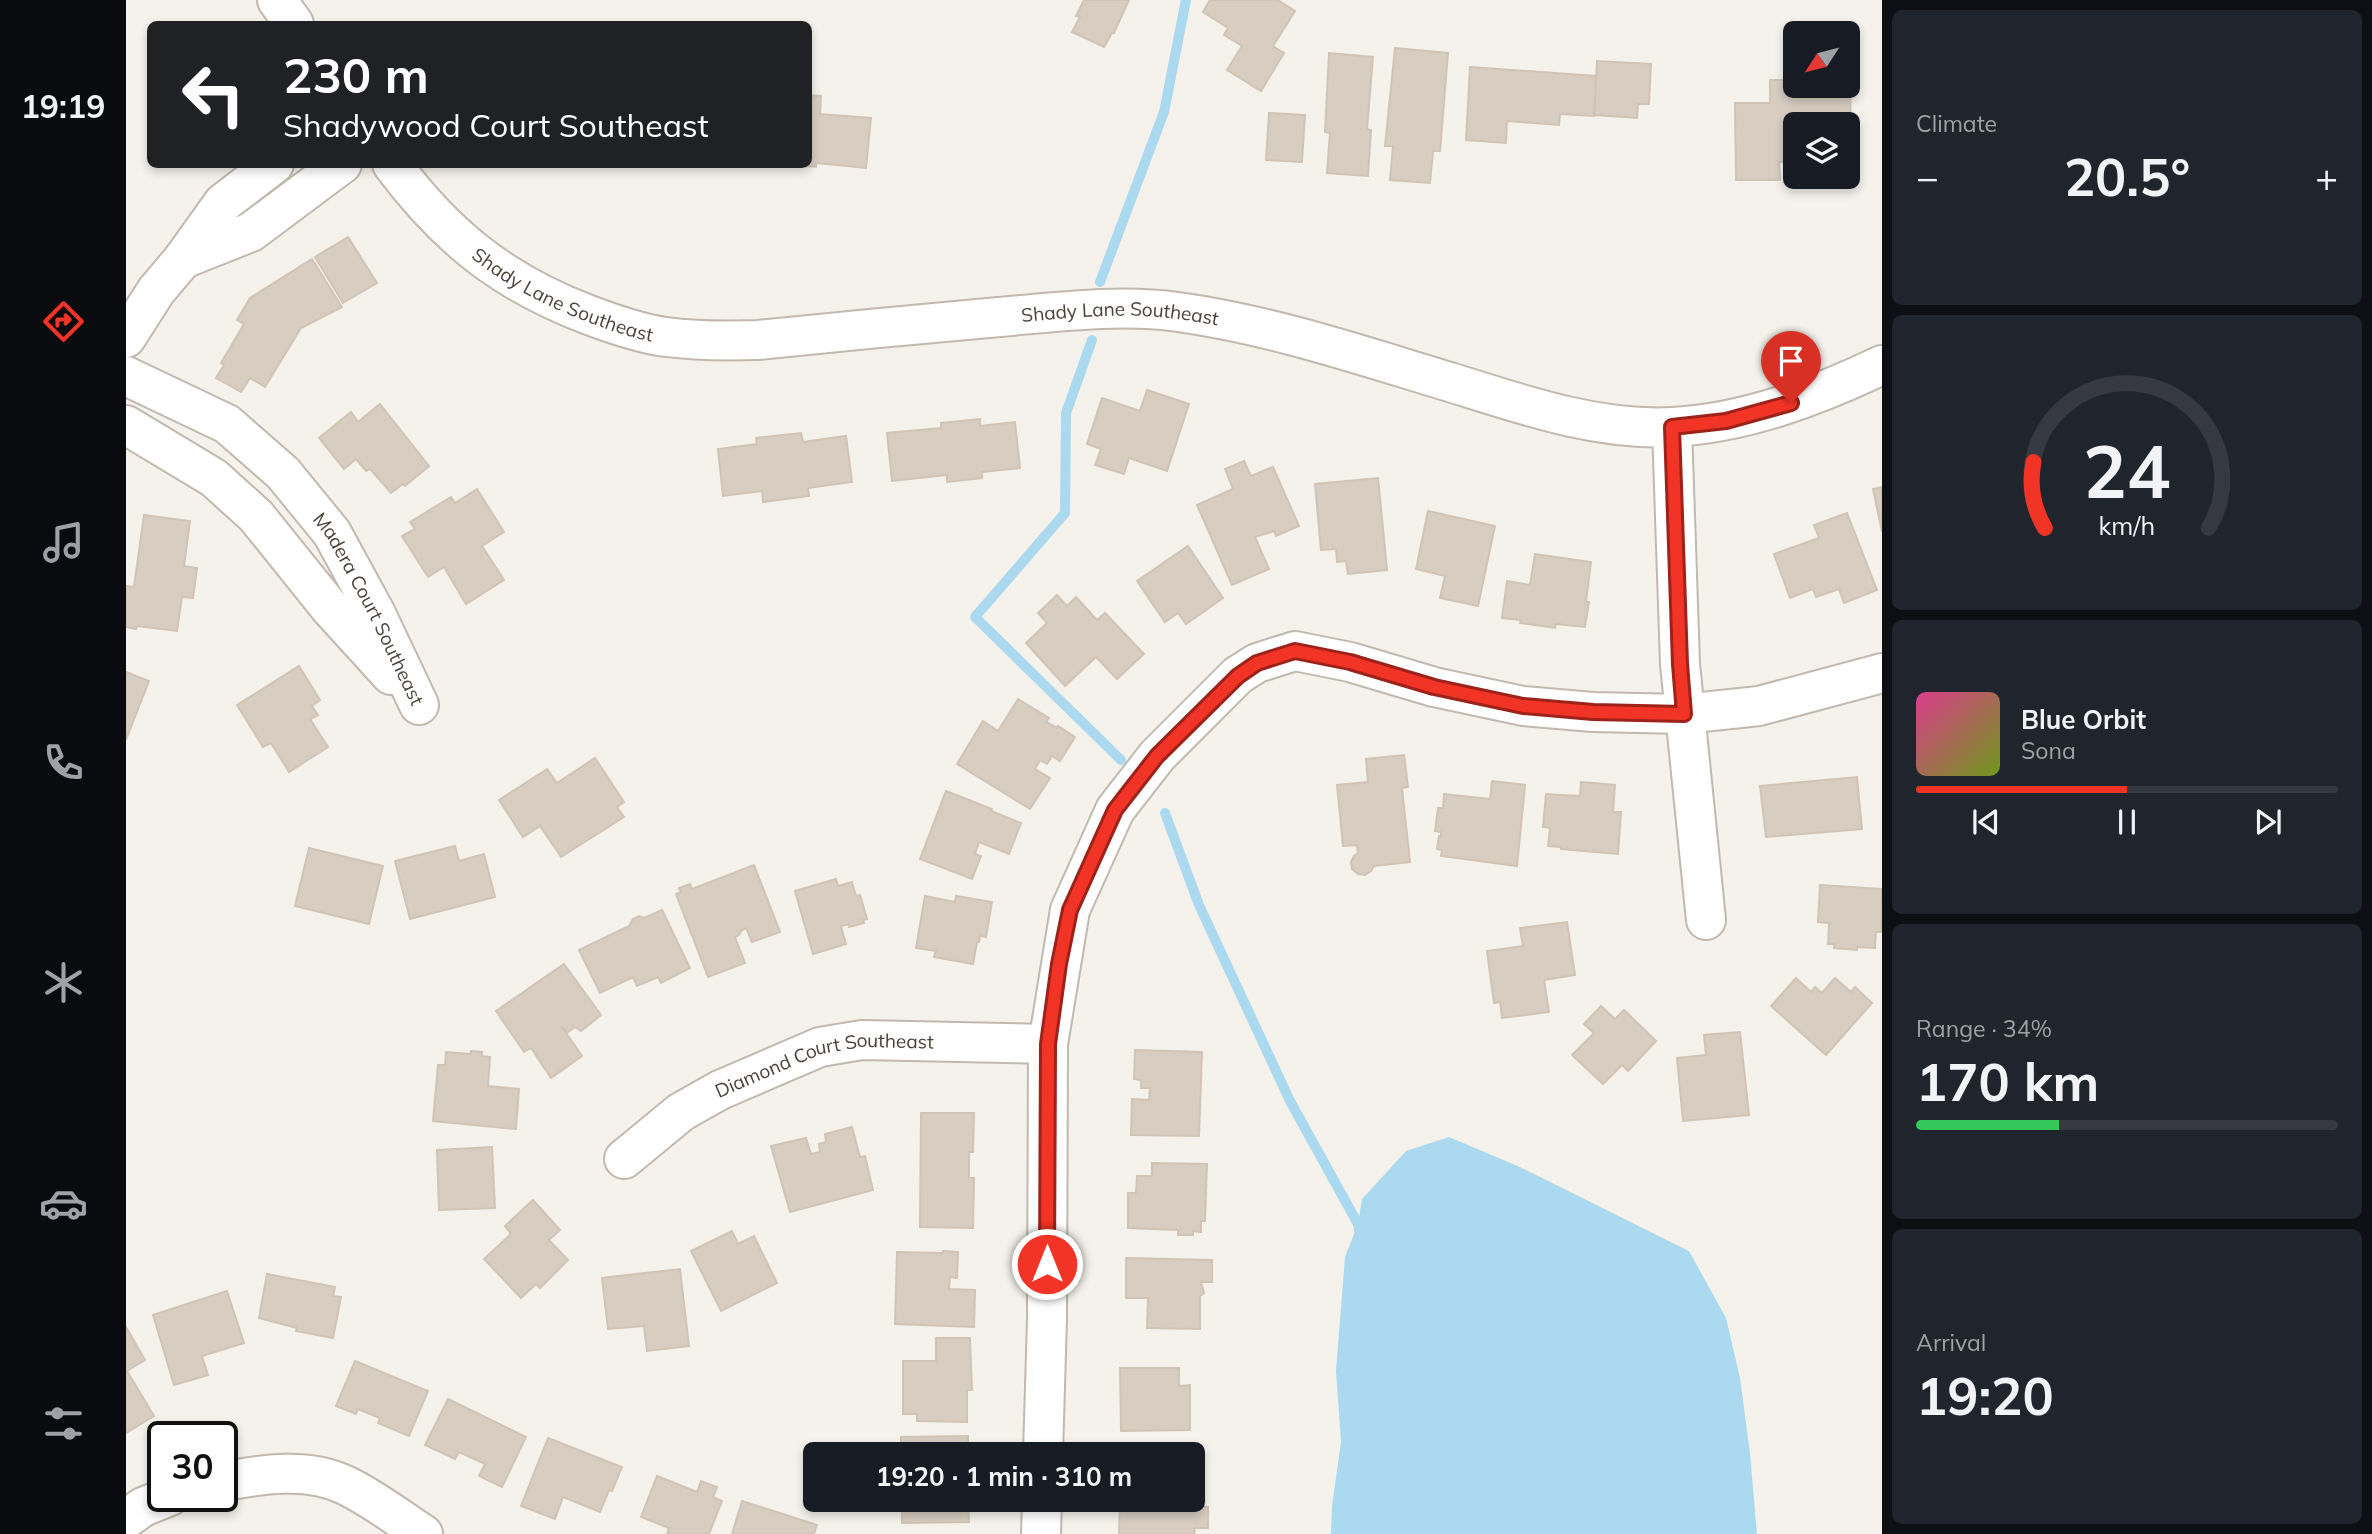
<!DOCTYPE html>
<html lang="en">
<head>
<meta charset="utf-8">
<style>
  :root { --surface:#171b24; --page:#20242c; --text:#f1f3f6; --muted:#9ea1a6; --line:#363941; --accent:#f23426 }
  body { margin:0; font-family:Mulish,sans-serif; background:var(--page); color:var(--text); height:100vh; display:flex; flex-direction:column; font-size:26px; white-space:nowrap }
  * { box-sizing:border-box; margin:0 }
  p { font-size:23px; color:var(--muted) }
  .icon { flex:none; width:38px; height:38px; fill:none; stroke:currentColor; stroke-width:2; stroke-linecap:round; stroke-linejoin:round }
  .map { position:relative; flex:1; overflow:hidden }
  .side { display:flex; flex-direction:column; gap:10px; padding:10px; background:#0d0f14; width:490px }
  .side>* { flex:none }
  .guide { position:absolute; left:21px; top:21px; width:665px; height:147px; border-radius:10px; box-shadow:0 4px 10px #0003; background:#202124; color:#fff; overflow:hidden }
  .needle { width:46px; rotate:234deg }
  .controls { position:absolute; left:1657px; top:21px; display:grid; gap:14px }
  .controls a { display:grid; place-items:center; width:77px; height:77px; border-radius:10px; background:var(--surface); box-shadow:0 4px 10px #0003; font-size:35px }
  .speed { position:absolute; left:21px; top:1421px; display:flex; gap:14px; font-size:35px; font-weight:700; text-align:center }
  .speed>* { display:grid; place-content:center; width:91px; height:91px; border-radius:50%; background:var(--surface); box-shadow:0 4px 10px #0003; line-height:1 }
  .speed .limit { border:4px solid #111; border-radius:10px; background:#fff; color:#111 }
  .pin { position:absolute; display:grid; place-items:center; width:60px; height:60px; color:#fff; margin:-72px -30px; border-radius:50% 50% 50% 0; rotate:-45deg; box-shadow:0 0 7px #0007 }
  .pin .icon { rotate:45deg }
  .me { position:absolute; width:77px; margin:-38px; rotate:0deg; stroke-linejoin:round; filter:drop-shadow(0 0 5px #0008) }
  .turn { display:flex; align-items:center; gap:24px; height:147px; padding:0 21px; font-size:32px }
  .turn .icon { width:91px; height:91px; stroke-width:2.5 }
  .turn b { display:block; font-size:49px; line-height:60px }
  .big { font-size:52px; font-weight:700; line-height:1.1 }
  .side .card { flex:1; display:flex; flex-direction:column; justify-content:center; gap:10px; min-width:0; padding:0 24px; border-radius:10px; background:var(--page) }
  .side .dial { align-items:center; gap:0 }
  .dial svg { height:182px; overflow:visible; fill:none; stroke:var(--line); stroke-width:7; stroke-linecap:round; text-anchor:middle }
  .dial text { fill:var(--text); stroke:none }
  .song { display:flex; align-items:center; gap:21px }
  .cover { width:84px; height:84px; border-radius:10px; background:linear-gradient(135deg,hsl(330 70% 55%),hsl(80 70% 35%)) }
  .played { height:7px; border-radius:4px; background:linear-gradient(90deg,var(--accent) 50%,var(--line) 50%) }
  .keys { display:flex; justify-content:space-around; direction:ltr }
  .heat { display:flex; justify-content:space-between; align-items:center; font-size:38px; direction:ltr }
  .charge { height:10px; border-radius:5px; background:linear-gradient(90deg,#34c759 34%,var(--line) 0) }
  .trip { position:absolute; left:677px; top:1442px; width:402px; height:70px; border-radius:10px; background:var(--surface); box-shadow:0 4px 10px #0003; font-weight:700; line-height:70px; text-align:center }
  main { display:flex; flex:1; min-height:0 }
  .tab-bar { display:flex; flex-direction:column; width:126px; justify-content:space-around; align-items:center; background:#090b0e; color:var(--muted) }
  .tab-bar .icon { width:49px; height:49px }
  .tab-bar .current { color:var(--accent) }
  .tab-bar b { font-size:32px; color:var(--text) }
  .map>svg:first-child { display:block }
  .water { fill:#abd9ef }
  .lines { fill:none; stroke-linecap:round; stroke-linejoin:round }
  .stream { stroke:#abd9ef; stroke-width:10 }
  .building { fill:#d7cdc1; stroke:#d1c4b5; stroke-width:2 }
  .minor-casing { stroke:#c1b9ae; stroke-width:42 }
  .minor { stroke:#fff; stroke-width:38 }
  .route-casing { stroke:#9d2219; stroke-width:18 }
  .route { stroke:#f23426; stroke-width:12 }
  .labels { text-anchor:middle; stroke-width:5; stroke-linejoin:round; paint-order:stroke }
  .street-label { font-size:19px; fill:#4a4239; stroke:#fff }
</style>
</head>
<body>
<main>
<nav class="tab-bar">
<b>19:19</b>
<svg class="icon current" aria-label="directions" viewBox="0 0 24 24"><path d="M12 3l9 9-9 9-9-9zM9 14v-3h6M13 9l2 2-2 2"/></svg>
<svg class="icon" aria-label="music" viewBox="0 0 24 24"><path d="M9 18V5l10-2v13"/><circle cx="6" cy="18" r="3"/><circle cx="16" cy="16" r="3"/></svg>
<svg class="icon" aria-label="phone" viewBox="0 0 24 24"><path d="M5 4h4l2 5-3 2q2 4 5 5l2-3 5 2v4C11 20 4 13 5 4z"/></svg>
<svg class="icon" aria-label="climate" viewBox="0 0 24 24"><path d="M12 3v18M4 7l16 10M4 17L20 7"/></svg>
<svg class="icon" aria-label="car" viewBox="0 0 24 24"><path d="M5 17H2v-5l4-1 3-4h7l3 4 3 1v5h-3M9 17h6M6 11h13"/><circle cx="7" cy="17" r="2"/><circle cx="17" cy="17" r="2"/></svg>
<svg class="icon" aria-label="filters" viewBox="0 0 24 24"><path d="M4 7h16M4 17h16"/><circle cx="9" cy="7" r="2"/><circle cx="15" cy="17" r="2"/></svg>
</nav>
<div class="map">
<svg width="1756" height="1534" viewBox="0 0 1756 1534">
  <rect width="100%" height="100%" fill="#f5f2ec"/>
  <path class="water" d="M 1323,1137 L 1394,1167 L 1563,1251 L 1600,1318 L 1614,1378 L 1624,1453 L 1631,1534 L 1205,1534 L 1206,1506 L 1215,1442 L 1210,1371 L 1219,1257 L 1232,1224 L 1236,1199 L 1280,1151 Z"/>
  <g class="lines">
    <g class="stream">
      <path d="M 974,282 L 1038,112 L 1060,0"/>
      <path d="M 966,340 L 940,413 L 939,513 L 849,617 L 995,760"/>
      <path d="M 1039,813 L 1073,905 L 1164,1101 L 1232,1224 L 1234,1236"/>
    </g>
  </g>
  <g class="building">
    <path d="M 958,0 L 1003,0 L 988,33 L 986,33 L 978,47 L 946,32 L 954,17 L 950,16 Z"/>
    <path d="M 1084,0 L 1152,0 L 1169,11 L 1147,46 L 1158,53 L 1135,91 L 1101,70 L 1116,46 L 1098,35 L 1102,28 L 1077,12 Z"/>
    <path d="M 1269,48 L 1322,53 L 1314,151 L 1307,151 L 1304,183 L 1264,180 L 1267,146 L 1259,146 Z"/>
    <path d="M 1203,53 L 1247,57 L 1241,129 L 1245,130 L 1242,176 L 1201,173 L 1204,133 L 1199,132 Z"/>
    <path d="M 1471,61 L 1525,64 L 1523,104 L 1512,104 L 1511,118 L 1468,115 Z"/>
    <path d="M 1344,67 L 1470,76 L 1468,116 L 1434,114 L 1433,125 L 1381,121 L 1380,143 L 1340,140 Z"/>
    <path d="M 1722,79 L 1724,79 L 1725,152 L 1722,152 L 1722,124 L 1670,124 L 1670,162 L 1653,162 L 1654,180 L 1610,180 L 1609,103 L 1644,103 L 1644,80 L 1670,80 L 1670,86 L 1722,86 Z"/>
    <path d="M 682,95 L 695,96 L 694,114 L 745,118 L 740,168 L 690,163 L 690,167 L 658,164 L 682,164 Z"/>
    <path d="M 1143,113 L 1179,115 L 1176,162 L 1140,160 Z"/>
    <path d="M 222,237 L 251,283 L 217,303 L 189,257 Z"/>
    <path d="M 186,259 L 216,307 L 175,328 L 139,387 L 124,378 L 115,392 L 90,378 L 98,365 L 95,363 L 118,324 L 111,320 L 124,298 Z"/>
    <path d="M 1021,390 L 1063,404 L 1041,471 L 1003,458 L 998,474 L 969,465 L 975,449 L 961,444 L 976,398 L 1014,411 Z"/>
    <path d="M 254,404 L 303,466 L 279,486 L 277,484 L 265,493 L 244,469 L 240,471 L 230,459 L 218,469 L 193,438 L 225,412 L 232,422 Z"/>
    <path d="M 854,419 L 854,426 L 889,422 L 894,468 L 856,472 L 856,478 L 821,482 L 821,475 L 766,481 L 761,433 L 815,428 L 815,423 Z"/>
    <path d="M 675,433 L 677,442 L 720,436 L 726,482 L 682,488 L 683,496 L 637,502 L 636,491 L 597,496 L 592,449 L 631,444 L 630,438 Z"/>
    <path d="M 1118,461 L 1125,476 L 1147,467 L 1173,526 L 1150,536 L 1148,531 L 1129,537 L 1143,569 L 1106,585 L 1071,505 L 1107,489 L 1099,469 Z"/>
    <path d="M 1252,478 L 1261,570 L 1222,574 L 1220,561 L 1211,562 L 1210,549 L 1195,550 L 1189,484 Z"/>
    <path d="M 1756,487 L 1756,532 L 1747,489 Z"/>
    <path d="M 351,489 L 378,532 L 356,546 L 378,580 L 340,604 L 318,567 L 302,577 L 276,536 L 289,529 L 284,522 L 325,497 L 329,503 Z"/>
    <path d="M 1302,511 L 1369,526 L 1352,606 L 1314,598 L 1319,576 L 1290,569 Z"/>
    <path d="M 1721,513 L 1751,590 L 1718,603 L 1713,589 L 1690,597 L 1687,589 L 1664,598 L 1648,554 L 1693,538 L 1688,525 Z"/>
    <path d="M 18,515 L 64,521 L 58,566 L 71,568 L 67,598 L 56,597 L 51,631 L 11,626 L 10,629 L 0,627 L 0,586 L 8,587 Z"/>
    <path d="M 1062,546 L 1097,598 L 1060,624 L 1052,613 L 1039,622 L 1011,581 Z"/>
    <path d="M 1409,554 L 1465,562 L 1460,602 L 1463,602 L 1459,627 L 1430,624 L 1429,628 L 1394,623 L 1395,620 L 1376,618 L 1381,581 L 1404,585 Z"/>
    <path d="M 931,595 L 941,606 L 950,597 L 971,620 L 979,613 L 1018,654 L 991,679 L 970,657 L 939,686 L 900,643 L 921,623 L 912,613 Z"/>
    <path d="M 173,666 L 194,700 L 186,706 L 192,715 L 184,719 L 202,747 L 163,772 L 145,743 L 137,747 L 111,705 Z"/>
    <path d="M 0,672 L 23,681 L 0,740 Z"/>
    <path d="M 892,699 L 923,718 L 920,722 L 931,728 L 932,726 L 949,737 L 934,761 L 926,756 L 921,764 L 914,760 L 909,769 L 924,778 L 904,809 L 831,764 L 857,721 L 872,731 Z"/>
    <path d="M 1278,755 L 1282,787 L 1276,788 L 1284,862 L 1248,866 L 1245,871 L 1239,875 L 1232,874 L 1226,869 L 1225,862 L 1228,856 L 1232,853 L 1231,845 L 1217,846 L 1211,785 L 1242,782 L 1240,759 Z"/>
    <path d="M 469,758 L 498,802 L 491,807 L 498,817 L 435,857 L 414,826 L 397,837 L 373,800 L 421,769 L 431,783 Z"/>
    <path d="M 1731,777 L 1736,829 L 1640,837 L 1634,786 Z"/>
    <path d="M 1366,781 L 1399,785 L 1391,866 L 1315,856 L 1316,850 L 1311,849 L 1313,836 L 1315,836 L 1315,832 L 1309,831 L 1312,808 L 1317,808 L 1318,794 L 1364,799 Z"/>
    <path d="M 1455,782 L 1489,785 L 1487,812 L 1495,812 L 1492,854 L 1435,849 L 1435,847 L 1422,846 L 1424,828 L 1417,827 L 1420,794 L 1454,796 Z"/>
    <path d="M 820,791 L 866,809 L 865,811 L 895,823 L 883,854 L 853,842 L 849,854 L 855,856 L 846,879 L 794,859 Z"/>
    <path d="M 329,846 L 333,861 L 358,854 L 369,897 L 284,919 L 269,861 Z"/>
    <path d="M 183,848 L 257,866 L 243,924 L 169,906 Z"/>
    <path d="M 628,865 L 654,932 L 626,942 L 620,928 L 616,930 L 613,935 L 609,937 L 619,963 L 582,977 L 550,894 L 555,892 L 553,888 L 564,884 L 566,889 Z"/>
    <path d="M 710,879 L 712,886 L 726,882 L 730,896 L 734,895 L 741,919 L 737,920 L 738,923 L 723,927 L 723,924 L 715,926 L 720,944 L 687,954 L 669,891 Z"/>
    <path d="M 1694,885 L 1756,889 L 1755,932 L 1750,932 L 1749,948 L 1731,947 L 1731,950 L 1708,948 L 1708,944 L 1702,944 L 1703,923 L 1692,922 Z"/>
    <path d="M 799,896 L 829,902 L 830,896 L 866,902 L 860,937 L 854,936 L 853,942 L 851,942 L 847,964 L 808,957 L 810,951 L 790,948 Z"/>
    <path d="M 536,910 L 564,968 L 535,983 L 532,977 L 511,986 L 507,977 L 474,993 L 453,950 L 503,926 L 507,919 L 513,916 L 518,918 Z"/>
    <path d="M 1441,922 L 1449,975 L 1418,980 L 1423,1012 L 1376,1018 L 1374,1002 L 1368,1003 L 1361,951 L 1397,946 L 1394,928 Z"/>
    <path d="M 438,964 L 475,1015 L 455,1031 L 449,1027 L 442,1032 L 436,1027 L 456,1056 L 425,1078 L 405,1048 L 398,1052 L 370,1011 Z"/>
    <path d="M 1670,978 L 1685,992 L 1689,987 L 1696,993 L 1709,978 L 1725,992 L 1729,987 L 1746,1003 L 1700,1055 L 1645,1006 Z"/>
    <path d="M 1475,1006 L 1489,1019 L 1498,1010 L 1530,1041 L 1502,1071 L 1496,1065 L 1477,1084 L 1446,1055 L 1468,1033 L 1458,1024 Z"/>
    <path d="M 1614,1032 L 1623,1115 L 1557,1121 L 1551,1058 L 1580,1055 L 1578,1035 Z"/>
    <path d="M 1009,1050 L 1076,1052 L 1073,1136 L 1005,1135 L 1006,1099 L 1023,1100 L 1024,1088 L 1015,1088 L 1015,1080 L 1008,1079 Z"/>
    <path d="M 345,1051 L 356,1052 L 356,1056 L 364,1057 L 362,1086 L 393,1089 L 390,1129 L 307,1121 L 312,1065 L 319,1065 L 320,1052 L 345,1054 Z"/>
    <path d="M 795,1113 L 848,1113 L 847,1152 L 843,1152 L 843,1178 L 848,1178 L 847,1228 L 794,1227 Z"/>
    <path d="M 726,1127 L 734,1157 L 739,1156 L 747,1190 L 664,1212 L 645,1146 L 680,1138 L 685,1154 L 694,1152 L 693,1144 L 700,1142 L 699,1134 Z"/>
    <path d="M 366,1147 L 369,1208 L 313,1210 L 311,1150 Z"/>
    <path d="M 1026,1163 L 1081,1164 L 1079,1221 L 1075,1221 L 1075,1232 L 1067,1231 L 1067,1235 L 1052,1235 L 1052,1230 L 1002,1228 L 1002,1193 L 1010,1193 L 1011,1176 L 1026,1176 Z"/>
    <path d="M 407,1200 L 434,1230 L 423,1240 L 442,1260 L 414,1288 L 410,1284 L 395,1298 L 358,1259 L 385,1234 L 379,1226 Z"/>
    <path d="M 606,1231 L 612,1244 L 628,1236 L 651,1283 L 595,1311 L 565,1251 Z"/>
    <path d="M 817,1251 L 832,1252 L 831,1278 L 824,1277 L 823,1289 L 849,1290 L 848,1327 L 769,1324 L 771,1252 L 817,1253 Z"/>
    <path d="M 1000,1258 L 1086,1260 L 1086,1282 L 1075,1282 L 1078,1293 L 1074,1296 L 1074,1329 L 1021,1328 L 1022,1298 L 1000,1298 Z"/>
    <path d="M 554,1269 L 563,1346 L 521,1351 L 518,1326 L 482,1329 L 476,1278 Z"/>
    <path d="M 141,1274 L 209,1287 L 207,1296 L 215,1297 L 207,1338 L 170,1331 L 171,1328 L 133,1318 Z"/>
    <path d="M 101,1291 L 118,1343 L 76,1356 L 82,1375 L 48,1385 L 27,1315 Z"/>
    <path d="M 0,1327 L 19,1360 L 1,1371 L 28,1416 L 0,1433 Z"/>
    <path d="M 810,1338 L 844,1338 L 846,1390 L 841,1390 L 841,1422 L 791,1421 L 791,1414 L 777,1414 L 777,1361 L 810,1361 Z"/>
    <path d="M 229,1361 L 302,1391 L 283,1436 L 252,1423 L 254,1418 L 232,1409 L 230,1414 L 210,1406 Z"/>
    <path d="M 994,1368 L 1053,1368 L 1053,1386 L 1064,1385 L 1064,1430 L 995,1431 Z"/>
    <path d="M 322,1399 L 400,1437 L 376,1487 L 353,1476 L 359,1464 L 333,1452 L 329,1459 L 299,1445 Z"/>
    <path d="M 842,1436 L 842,1454 L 775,1454 L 775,1437 Z"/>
    <path d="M 422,1438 L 496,1467 L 486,1491 L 483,1490 L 474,1512 L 437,1497 L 429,1519 L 395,1506 Z"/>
    <path d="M 531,1476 L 571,1492 L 575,1481 L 591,1487 L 587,1497 L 596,1501 L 583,1534 L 541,1534 L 543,1528 L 515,1517 Z"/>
    <path d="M 1068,1479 L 1070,1479 L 1069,1507 L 1082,1507 L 1082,1528 L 1069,1528 L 1068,1534 L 993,1534 L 994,1500 L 1068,1500 Z"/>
    <path d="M 776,1500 L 842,1500 L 843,1522 L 776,1523 Z"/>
    <path d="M 616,1501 L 691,1525 L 688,1534 L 606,1534 Z"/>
  </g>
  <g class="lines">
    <g class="minor-casing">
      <g id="minor">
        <path d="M 151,0 L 168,24"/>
        <path id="s1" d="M 266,164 C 320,237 378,283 463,315 C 487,324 515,334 540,337 C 571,341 601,341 632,340 C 712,332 793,324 873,317 C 932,312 994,304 1052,312 C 1146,325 1237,356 1327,383 C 1397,405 1472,431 1547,427 C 1620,423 1691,396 1756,365"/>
        <path d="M 57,259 L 125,232 L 216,164"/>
        <path d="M 0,338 L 30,291 L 57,259 L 97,203 L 148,164"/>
        <path id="s2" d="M 0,376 L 101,424 L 157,473 L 206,533 L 249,612 L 293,705"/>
        <path d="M 0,425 L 88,478 L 130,516 L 204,608 L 265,675"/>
        <path d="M 1546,427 L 1554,664 L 1580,920"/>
        <path id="s3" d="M 498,1159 L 555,1112 L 594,1090 L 694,1047 L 736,1040 L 922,1044"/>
        <path d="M 917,1454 L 921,1319 L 922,1044 L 944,910 L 989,810 L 1031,756 L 1112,675 L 1131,663 L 1169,651 L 1224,662 L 1308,687 L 1397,706 L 1467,712 L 1558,714 L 1633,706 L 1756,673"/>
        <path d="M 96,1482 C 134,1474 182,1467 219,1485 C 245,1497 272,1518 297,1534"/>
        <path d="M 0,1519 L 17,1507 L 44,1496"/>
        <path d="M 915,1534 L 916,1500"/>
      </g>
    </g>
    <use href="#minor" class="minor"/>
  </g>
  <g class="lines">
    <g class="route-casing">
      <path id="route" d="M 921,1264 L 922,1044 L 933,964 L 944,910 L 989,810 L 1031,756 L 1112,676 L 1131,663 L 1169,651 L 1224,662 L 1308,687 L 1397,706 L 1467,712 L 1558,714 L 1554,664 L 1546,427 L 1600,421 L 1665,403"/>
    </g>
    <use href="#route" class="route"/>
  </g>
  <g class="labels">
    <g class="street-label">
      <text dy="7" stroke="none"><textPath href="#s1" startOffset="220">Shady Lane Southeast</textPath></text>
      <text dy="7" stroke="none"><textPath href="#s1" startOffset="788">Shady Lane Southeast</textPath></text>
      <text dy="7" stroke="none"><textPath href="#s2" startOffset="348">Madera Court Southeast</textPath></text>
      <text dy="7" stroke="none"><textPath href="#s3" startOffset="228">Diamond Court Southeast</textPath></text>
    </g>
  </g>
</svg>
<div class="controls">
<a><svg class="needle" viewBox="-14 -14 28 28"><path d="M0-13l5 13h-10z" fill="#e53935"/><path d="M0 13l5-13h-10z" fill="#9ea1a6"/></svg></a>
<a><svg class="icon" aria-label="layers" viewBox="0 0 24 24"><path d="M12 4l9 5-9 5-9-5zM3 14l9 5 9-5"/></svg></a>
</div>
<div class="speed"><div class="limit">30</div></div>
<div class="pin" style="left:1665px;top:403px;background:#d93025"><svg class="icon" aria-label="arrive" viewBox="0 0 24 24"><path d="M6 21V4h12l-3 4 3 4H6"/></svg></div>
<svg class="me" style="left:921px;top:1264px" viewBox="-20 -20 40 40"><circle r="17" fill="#f23426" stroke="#fff" stroke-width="3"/><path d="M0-11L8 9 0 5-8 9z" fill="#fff"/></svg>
<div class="trip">19:20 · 1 min · 310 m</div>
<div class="guide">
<div class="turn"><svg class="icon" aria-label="left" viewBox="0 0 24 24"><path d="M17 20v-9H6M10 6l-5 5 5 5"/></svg><div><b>230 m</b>Shadywood Court Southeast</div></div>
</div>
</div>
<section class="side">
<div class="card"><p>Climate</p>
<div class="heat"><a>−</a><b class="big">20.5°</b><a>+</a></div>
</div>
<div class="card dial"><svg viewBox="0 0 100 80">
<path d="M14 69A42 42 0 1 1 86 69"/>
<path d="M14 69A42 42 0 0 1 9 40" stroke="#f23426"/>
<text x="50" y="56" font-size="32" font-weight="700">24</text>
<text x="50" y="72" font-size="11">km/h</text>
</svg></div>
<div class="card">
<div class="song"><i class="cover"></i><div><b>Blue Orbit</b><p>Sona</p></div></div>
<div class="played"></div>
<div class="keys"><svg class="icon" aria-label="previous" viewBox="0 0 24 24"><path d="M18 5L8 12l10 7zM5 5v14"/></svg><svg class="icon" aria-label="pause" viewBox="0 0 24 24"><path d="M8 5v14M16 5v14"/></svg><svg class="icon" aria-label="next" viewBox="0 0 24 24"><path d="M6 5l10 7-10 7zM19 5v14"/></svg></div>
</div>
<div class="card"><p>Range · 34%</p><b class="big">170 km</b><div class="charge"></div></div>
<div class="card"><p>Arrival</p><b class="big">19:20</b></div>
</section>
</main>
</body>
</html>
